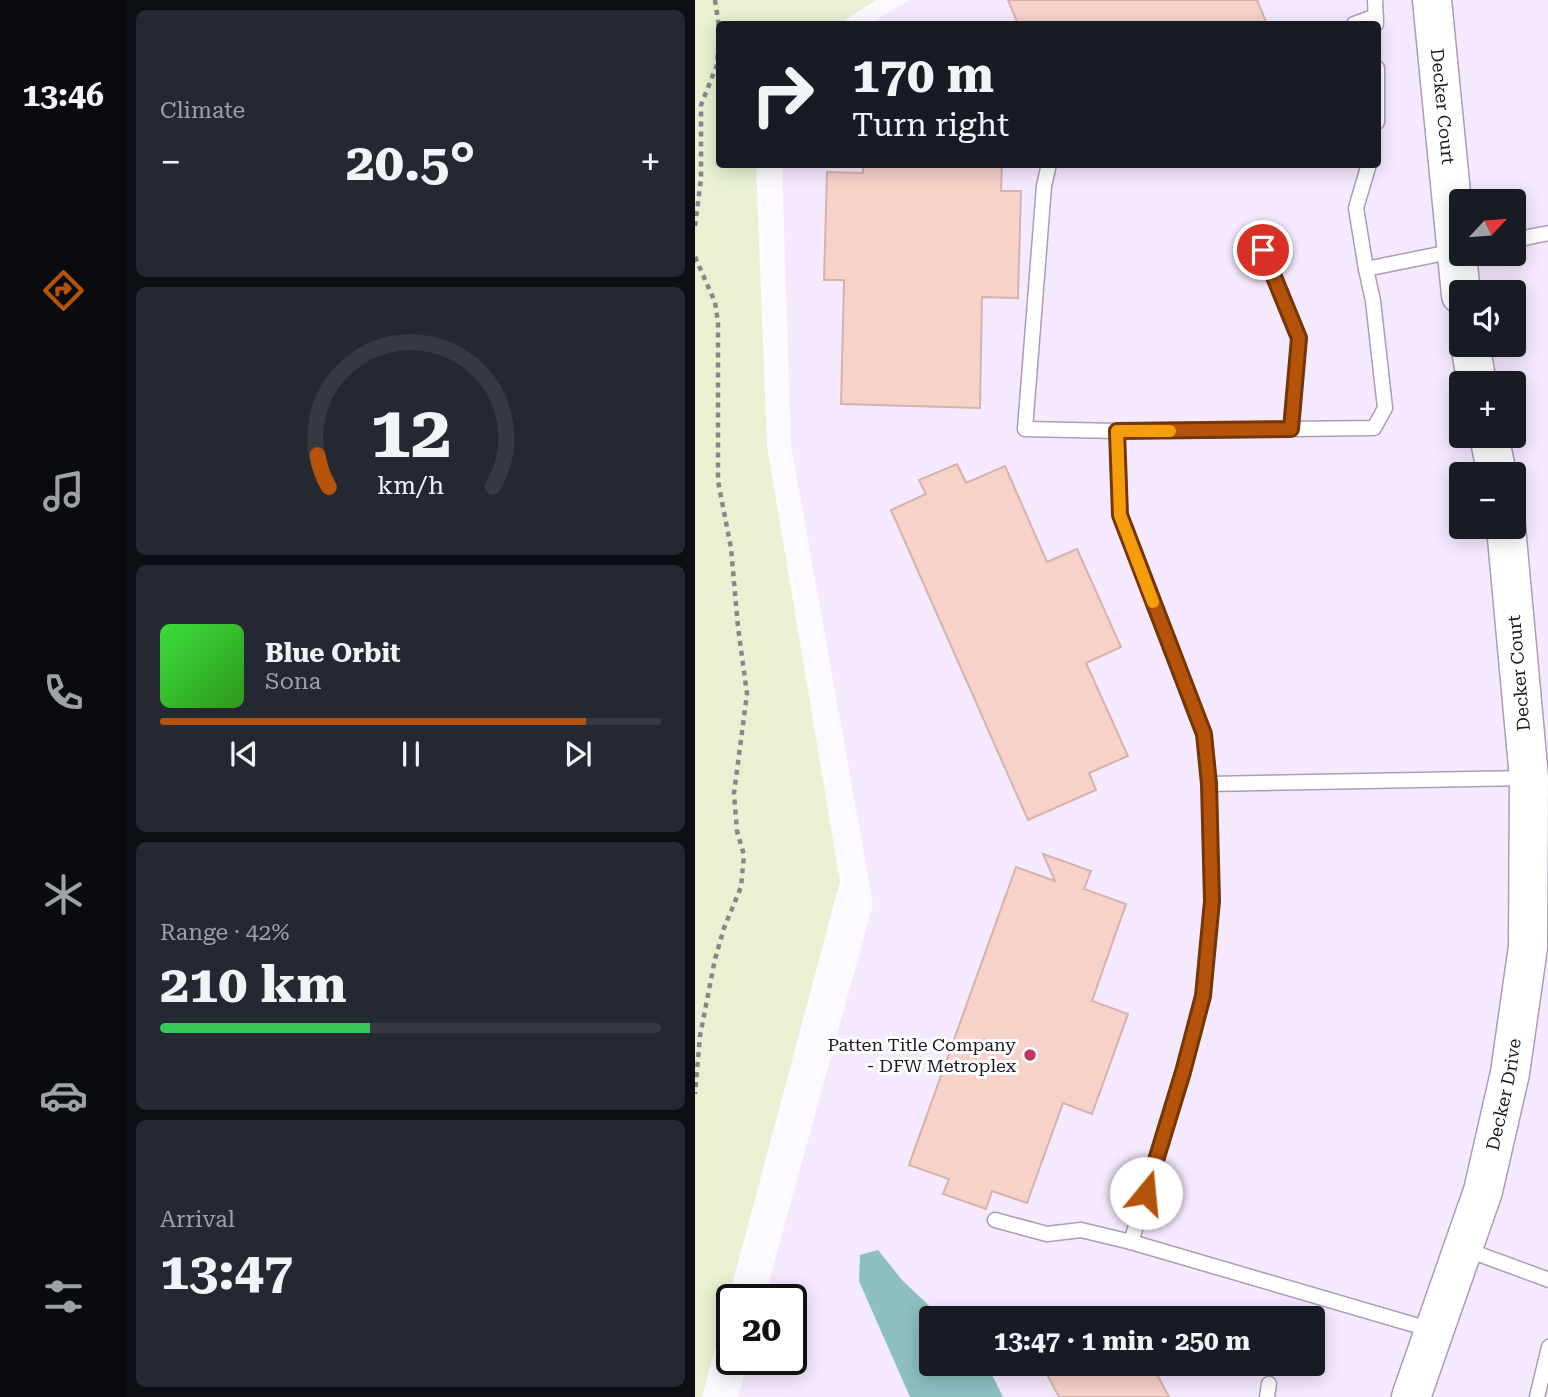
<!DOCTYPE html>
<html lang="en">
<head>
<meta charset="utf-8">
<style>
  :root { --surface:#171b24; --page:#242831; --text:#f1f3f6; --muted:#9ea1a6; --line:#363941; --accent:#b45309 }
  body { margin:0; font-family:"Roboto Serif",serif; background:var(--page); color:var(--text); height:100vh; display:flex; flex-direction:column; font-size:26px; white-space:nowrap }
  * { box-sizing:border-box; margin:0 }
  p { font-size:23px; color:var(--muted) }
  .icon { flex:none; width:38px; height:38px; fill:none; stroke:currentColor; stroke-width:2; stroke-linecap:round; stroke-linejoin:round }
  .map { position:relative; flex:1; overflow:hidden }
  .panel { display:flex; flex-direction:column; gap:10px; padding:10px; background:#0d0f14; width:569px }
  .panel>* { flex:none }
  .hud { position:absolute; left:21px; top:21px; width:665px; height:147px; border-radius:7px; box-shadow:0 4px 18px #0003; background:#171b24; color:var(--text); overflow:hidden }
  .needle { width:46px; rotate:64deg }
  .tools { position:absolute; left:754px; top:189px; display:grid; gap:14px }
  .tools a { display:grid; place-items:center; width:77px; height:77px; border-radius:7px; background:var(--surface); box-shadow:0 4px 18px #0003; font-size:35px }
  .speed { position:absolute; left:21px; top:1284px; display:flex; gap:14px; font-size:35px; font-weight:700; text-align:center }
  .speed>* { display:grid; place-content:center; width:91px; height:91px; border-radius:50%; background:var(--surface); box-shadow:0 4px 18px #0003; line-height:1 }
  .speed .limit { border:4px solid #111; border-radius:10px; background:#fff; color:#111 }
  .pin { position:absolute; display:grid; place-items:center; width:60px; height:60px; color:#fff; margin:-30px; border:4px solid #fff; border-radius:50%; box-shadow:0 2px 7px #0007 }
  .me { position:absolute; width:77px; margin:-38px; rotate:17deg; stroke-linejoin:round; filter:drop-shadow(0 0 5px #0008) }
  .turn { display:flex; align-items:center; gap:24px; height:147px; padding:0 21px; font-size:32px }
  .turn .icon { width:91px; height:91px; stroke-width:2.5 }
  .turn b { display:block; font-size:49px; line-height:60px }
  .big { font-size:52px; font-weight:700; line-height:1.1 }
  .panel .card { flex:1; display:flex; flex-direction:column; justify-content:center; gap:10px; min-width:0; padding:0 24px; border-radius:10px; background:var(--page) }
  .panel .dial { align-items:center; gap:0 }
  .dial svg { height:182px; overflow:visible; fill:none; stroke:var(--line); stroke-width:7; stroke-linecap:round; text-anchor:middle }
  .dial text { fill:var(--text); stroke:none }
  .song { display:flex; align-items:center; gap:21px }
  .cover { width:84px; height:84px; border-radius:10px; background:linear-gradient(135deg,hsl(120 70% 55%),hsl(110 70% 35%)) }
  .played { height:7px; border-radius:4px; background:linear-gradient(90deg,var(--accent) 85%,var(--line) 85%) }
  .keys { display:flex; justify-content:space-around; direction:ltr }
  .heat { display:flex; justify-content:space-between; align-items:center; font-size:38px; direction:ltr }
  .charge { height:10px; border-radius:5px; background:linear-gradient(90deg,#34c759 42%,var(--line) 0) }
  .trip { position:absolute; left:224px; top:1306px; width:406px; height:70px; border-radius:7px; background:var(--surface); box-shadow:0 4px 18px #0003; font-weight:700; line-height:70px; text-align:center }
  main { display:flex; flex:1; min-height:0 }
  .dock { display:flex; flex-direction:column; width:126px; justify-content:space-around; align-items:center; background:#090b0e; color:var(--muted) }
  .dock .icon { width:49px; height:49px }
  .dock .on { color:var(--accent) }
  .dock b { font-size:32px; color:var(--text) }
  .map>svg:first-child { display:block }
  .built { fill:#f5e9ff; fill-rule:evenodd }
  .green { fill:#e9f1d2 }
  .water { fill:#8dbfc0 }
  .building { fill:#f6d2c9; stroke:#d5b3aa; stroke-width:2 }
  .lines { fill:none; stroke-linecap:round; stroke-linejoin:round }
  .lane-casing { stroke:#ab9cb7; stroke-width:17 }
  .secondary-casing { stroke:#ab9cb7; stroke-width:41 }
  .path { stroke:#89858d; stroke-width:4.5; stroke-dasharray:5 5; stroke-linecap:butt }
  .lane { stroke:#fff; stroke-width:14 }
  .secondary { stroke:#fff; stroke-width:38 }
  .route-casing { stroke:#753606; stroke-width:18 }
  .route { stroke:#b45309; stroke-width:12 }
  .slow { stroke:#f59e0b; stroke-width:12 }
  .poi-dot { fill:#c03364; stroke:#fff; stroke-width:2.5 }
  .labels { text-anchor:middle; stroke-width:6; stroke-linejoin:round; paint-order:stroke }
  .street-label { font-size:18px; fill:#1e1823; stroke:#fff }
  .poi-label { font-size:18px; fill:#1e1823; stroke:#fff; text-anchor:end }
</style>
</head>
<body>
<main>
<nav class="dock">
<b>13:46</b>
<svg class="icon on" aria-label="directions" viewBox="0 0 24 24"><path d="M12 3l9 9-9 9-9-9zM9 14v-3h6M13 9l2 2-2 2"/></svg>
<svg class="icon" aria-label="music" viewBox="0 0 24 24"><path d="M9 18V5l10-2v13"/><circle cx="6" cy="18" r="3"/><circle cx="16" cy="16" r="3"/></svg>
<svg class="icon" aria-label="phone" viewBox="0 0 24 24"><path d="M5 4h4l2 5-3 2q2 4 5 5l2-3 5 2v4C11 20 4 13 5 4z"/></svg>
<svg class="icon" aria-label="climate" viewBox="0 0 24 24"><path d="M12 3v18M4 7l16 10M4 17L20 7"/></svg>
<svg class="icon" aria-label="car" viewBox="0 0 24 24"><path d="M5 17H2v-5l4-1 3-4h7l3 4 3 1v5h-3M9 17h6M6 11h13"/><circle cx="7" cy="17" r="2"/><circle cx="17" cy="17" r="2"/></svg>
<svg class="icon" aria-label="filters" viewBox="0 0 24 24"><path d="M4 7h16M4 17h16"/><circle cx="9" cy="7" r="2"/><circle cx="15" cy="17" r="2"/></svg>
</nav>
<section class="panel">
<div class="card"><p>Climate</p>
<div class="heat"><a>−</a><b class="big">20.5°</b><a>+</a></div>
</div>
<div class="card dial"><svg viewBox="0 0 100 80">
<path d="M14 69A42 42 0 1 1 86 69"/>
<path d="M14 69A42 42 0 0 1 9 55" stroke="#b45309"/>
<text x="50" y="56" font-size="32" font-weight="700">12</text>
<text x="50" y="72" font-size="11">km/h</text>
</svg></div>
<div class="card">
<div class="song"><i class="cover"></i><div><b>Blue Orbit</b><p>Sona</p></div></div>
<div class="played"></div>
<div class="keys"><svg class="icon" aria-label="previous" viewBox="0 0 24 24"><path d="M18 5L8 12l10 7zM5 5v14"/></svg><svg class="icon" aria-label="pause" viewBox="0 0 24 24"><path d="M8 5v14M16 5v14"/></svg><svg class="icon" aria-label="next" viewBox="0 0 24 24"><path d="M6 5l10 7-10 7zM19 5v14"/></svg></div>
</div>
<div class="card"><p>Range · 42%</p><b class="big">210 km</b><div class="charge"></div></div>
<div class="card"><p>Arrival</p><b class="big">13:47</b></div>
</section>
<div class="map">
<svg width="854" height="1397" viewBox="0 0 854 1397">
  <rect width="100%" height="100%" fill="#fcf9ff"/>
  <path class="built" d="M 214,0 L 853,0 L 853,1397 L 43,1397 L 53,1360 L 96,1360 L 96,1300 L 69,1300 L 178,904 L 96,445 L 87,165 L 682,164 L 682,24 L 175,24 ZM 766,201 L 819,201 L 819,254 L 766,254 ZM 766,292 L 819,292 L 819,345 L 766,345 ZM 766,383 L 819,383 L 819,436 L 766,436 ZM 766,474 L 819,474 L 819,527 L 766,527 ZM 236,1318 L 618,1318 L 618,1363 L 236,1363 Z"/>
  <path class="green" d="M 0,0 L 181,0 L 144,24 L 24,24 L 24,164 L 61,165 L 72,446 L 145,881 L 7,1397 L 0,1397 Z"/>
  <path class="water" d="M 183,1250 L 207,1280 L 247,1318 L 236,1318 L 236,1363 L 291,1363 L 308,1397 L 215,1397 L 164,1281 L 165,1255 Z"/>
  <g class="building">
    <path d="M 313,0 L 562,0 L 572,24 L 323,24 Z"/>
    <path d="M 168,164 L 307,164 L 306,191 L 326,191 L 323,298 L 287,297 L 285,408 L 146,404 L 149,280 L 129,280 L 132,172 L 168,173 Z"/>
    <path d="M 262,464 L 271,483 L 310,466 L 352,562 L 382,549 L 426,647 L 391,663 L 433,756 L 394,773 L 401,790 L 333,820 L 196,510 L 231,494 L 224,480 Z"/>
    <path d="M 348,854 L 396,871 L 389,889 L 431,904 L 397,1001 L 433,1014 L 397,1114 L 368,1103 L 332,1203 L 297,1191 L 291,1209 L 248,1194 L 254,1179 L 214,1165 L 321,867 L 360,881 Z"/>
    <path d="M 346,1363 L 456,1363 L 474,1397 L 364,1397 Z"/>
  </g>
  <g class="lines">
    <g class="lane-casing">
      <g id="lane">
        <path d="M 680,0 L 681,24"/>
        <path d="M 659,24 L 681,16"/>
        <path d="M 682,68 L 682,122"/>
        <path d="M 354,164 L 349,186 L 330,429 L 422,431 L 679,428 L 690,408 L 678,301 L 671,269"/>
        <path d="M 674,164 L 661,208 L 671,269 L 760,251"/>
        <path d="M 819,240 L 854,233"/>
        <path d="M 568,250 L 604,338 L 596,429"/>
        <path d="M 422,431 L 425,515 L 509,735 L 514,784 L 517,901 L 508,996 L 488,1072 L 436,1242"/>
        <path d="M 514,784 L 833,778"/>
        <path d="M 300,1220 L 352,1234 L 386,1230 L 436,1242 L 737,1330"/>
        <path d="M 770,1249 L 854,1280"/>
        <path d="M 572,1397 L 574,1384"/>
        <path d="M 842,1397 L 854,1347"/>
      </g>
    </g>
    <g class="secondary-casing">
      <g id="secondary">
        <path id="s1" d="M 737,0 L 766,295"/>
        <path d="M 775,345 L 782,383"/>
        <path d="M 794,436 L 802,474"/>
        <path id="s2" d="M 716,1397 L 788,1191 L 815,1073 L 833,947 L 834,778 L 811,527"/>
      </g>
    </g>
    <g class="path">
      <path d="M 20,0 L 24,27"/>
      <path d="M 0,226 L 6,179 L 6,105 L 22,65 L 24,36"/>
      <path d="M 0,257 L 20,302 L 23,323 L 23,481 L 36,548 L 43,627 L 52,694 L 39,793 L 42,831 L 49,855 L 46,887 L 29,928 L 20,959 L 5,1036 L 0,1094"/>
    </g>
    <use href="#lane" class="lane"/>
    <use href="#secondary" class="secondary"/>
  </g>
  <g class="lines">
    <g class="route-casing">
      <path id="route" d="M 451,1193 L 488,1072 L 508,996 L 517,901 L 514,784 L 509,734 L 425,515 L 422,431 L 596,429 L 604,338 L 568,250"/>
    </g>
    <use href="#route" class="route"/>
    <path class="slow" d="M 458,602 L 425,515 L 422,431 L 475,431"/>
  </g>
  <circle class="poi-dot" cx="335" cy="1055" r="7"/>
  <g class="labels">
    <g class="street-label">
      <text dy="6" stroke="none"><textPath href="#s1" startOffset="107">Decker Court</textPath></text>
      <text transform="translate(824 673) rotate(-95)" y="6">Decker Court</text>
      <text dy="6" stroke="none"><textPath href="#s2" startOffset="317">Decker Drive</textPath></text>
    </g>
    <g class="poi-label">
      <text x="321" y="1051">Patten Title Company<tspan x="321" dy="21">- DFW Metroplex</tspan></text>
    </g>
  </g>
</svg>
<div class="tools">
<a><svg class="needle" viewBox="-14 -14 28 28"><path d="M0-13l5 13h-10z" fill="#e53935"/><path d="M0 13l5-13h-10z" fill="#9ea1a6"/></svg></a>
<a><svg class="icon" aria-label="sound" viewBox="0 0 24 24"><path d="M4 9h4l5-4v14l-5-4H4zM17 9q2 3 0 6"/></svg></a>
<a>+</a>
<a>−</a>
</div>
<div class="speed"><div class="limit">20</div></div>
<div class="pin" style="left:568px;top:250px;background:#d93025"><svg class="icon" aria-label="arrive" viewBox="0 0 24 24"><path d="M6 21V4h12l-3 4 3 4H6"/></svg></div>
<svg class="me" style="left:451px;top:1193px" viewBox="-20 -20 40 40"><circle r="19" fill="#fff"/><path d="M0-13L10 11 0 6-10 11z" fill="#b45309"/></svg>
<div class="trip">13:47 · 1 min · 250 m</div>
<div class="hud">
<div class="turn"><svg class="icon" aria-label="right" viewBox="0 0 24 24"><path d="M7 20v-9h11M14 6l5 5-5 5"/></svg><div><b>170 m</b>Turn right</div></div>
</div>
</div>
</main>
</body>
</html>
